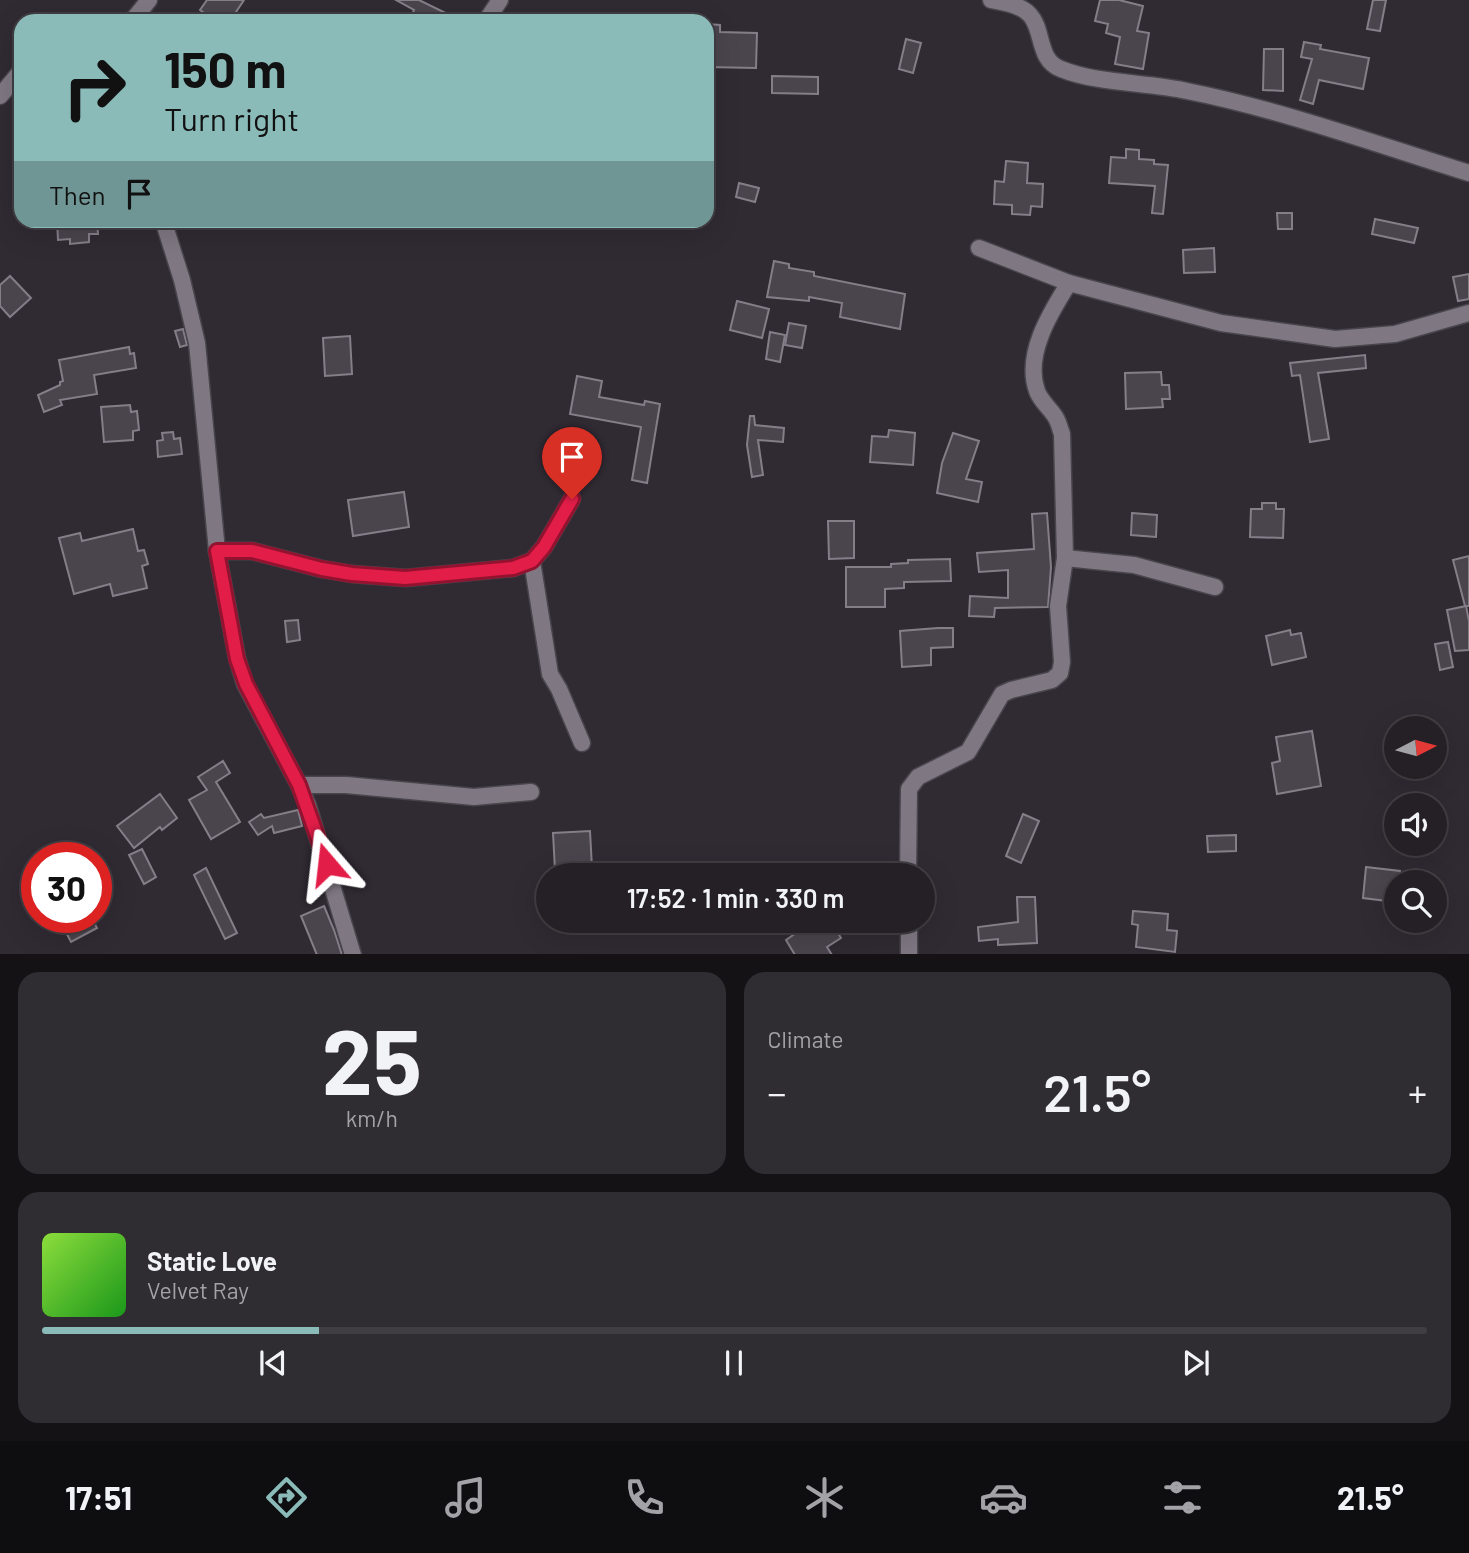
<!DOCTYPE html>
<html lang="en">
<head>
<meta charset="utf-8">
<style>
  :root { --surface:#242026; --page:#302d32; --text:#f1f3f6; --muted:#a3a3a7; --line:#413e43; --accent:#8bbbb9 }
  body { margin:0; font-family:Barlow,sans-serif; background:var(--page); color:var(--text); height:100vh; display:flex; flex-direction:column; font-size:26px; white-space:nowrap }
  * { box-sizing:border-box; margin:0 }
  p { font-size:23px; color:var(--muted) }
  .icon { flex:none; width:38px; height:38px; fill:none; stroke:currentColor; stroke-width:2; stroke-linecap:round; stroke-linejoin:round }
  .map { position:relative; height:954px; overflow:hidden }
  .panel { display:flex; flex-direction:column; gap:18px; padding:18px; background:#141215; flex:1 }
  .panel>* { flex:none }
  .guide { position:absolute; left:14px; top:14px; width:700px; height:214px; border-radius:21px; box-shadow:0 7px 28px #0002,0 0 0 2px var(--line); background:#8bbbb9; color:#111; overflow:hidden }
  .needle { width:46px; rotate:84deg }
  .buttons { position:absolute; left:1384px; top:716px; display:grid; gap:14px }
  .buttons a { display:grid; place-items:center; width:63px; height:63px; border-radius:50%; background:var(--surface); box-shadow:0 7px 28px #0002,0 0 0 2px var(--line); font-size:35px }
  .speed { position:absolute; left:21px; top:842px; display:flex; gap:14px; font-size:35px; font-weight:700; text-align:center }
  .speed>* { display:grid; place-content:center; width:91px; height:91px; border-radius:50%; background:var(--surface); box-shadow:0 7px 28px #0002,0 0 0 2px var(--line); line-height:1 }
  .speed .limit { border:10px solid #d22; background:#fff; color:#111 }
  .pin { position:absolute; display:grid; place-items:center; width:60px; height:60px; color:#fff; margin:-72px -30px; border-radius:50% 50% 50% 0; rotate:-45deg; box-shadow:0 0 7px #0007 }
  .pin .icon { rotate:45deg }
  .me { position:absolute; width:77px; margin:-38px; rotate:343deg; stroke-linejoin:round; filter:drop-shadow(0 0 5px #0008) }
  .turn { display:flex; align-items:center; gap:24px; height:147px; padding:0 35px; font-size:32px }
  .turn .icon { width:91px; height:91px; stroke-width:2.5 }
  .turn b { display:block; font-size:49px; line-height:60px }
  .then { display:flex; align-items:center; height:66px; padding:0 35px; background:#0003; gap:14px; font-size:26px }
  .big { font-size:52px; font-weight:600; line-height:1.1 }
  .panel .widget { flex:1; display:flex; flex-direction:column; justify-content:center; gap:10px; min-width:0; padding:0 24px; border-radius:21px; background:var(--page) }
  .panel .dial { align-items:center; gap:0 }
  .dial b { font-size:91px; line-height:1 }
  .song { display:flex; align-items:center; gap:21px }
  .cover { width:84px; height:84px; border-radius:10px; background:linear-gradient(135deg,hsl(90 70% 55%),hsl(120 70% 35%)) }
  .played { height:7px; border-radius:4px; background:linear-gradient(90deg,var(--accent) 20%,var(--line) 20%) }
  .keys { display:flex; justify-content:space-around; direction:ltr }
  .heat { display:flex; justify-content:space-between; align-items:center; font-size:38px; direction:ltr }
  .panel .tiles { flex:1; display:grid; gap:18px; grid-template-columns:1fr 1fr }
  .widget:last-child { grid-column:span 2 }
  .trip { position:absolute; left:536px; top:863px; width:399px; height:70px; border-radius:35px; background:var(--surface); box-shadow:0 7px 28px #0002,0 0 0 2px var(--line); font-weight:600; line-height:70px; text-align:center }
  .dock { display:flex; height:112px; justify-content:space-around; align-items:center; background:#0e0d0f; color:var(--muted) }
  .dock .icon { width:49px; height:49px }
  .dock .current { color:var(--accent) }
  .dock b { font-size:32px; color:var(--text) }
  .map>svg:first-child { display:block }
  .building { fill:#4a444d; stroke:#857e89; stroke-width:2 }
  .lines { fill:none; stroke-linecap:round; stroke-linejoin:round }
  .minor-casing { stroke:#49454c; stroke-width:19 }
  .minor { stroke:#7f7883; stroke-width:16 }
  .route-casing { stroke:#92132f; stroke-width:18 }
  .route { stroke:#e11d48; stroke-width:12 }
</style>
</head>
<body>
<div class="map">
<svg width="1469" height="955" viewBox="0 0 1469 955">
  <rect width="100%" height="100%" fill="#302a33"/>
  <g class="building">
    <path d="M 207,0 L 244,0 L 230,21 L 216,21 L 200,10 Z"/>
    <path d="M 396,0 L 419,0 L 462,21 L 409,21 L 414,10 Z"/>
    <path d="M 1100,0 L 1119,0 L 1143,6 L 1137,31 L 1149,33 L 1143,69 L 1115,64 L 1120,37 L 1106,33 L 1108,24 L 1095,21 Z"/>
    <path d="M 1373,0 L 1386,0 L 1380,31 L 1367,29 Z"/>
    <path d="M 707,24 L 720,25 L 720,32 L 757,33 L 756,68 L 707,67 Z"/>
    <path d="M 906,39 L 921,43 L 913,73 L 899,69 Z"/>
    <path d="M 1304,42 L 1321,45 L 1320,49 L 1369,58 L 1363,89 L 1319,80 L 1313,104 L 1300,100 L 1312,59 L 1301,57 Z"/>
    <path d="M 1264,49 L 1283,49 L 1283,91 L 1263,90 Z"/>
    <path d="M 772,76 L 818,77 L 818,94 L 772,93 Z"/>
    <path d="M 1126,149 L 1139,150 L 1139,159 L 1154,160 L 1154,164 L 1168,165 L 1163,214 L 1152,213 L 1155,186 L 1109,183 L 1111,157 L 1126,158 Z"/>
    <path d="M 1006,161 L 1028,163 L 1027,183 L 1043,184 L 1042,207 L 1031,206 L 1030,215 L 1012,214 L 1012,205 L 994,204 L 995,181 L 1004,182 Z"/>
    <path d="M 739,183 L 759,188 L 755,202 L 736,197 Z"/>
    <path d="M 1277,213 L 1292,213 L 1292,229 L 1278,229 Z"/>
    <path d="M 1375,219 L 1418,228 L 1414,243 L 1372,234 Z"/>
    <path d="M 57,220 L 97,220 L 98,234 L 89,234 L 89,242 L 70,244 L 70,239 L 58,240 Z"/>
    <path d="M 1214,248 L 1215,272 L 1184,273 L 1183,250 Z"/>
    <path d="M 774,261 L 789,264 L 789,268 L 814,272 L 814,276 L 905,294 L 900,329 L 840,317 L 842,303 L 809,297 L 809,301 L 767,297 Z"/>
    <path d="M 1469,274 L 1469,299 L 1458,301 L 1453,277 Z"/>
    <path d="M 10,276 L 31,298 L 10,317 L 0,306 L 0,285 Z"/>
    <path d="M 737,301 L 769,309 L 762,338 L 730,330 Z"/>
    <path d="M 789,323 L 806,326 L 802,348 L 785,345 Z"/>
    <path d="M 183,329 L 187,345 L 180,347 L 175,331 Z"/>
    <path d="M 770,332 L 785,335 L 780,362 L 766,359 Z"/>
    <path d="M 350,336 L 352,374 L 325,376 L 323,338 Z"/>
    <path d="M 129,347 L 130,354 L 134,353 L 136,368 L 94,375 L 97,394 L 60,400 L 62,405 L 44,412 L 38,395 L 60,385 L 60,382 L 63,381 L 59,360 Z"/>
    <path d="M 1365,355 L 1366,368 L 1318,373 L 1329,439 L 1310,442 L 1300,375 L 1292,376 L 1290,363 Z"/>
    <path d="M 1161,372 L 1162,385 L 1169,385 L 1170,399 L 1162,399 L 1163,407 L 1126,409 L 1125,373 Z"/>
    <path d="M 577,376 L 602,381 L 599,397 L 644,405 L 645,401 L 660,404 L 647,483 L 632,480 L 641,427 L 570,414 Z"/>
    <path d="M 130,405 L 131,412 L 137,411 L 139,430 L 133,431 L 133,440 L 104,442 L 101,407 Z"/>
    <path d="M 750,416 L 754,416 L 755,425 L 784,428 L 783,442 L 758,440 L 763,475 L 752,477 L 747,445 Z"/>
    <path d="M 889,430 L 915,433 L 913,465 L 870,462 L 872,436 L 888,437 Z"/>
    <path d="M 173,432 L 174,439 L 180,438 L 182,454 L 158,457 L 157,441 L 163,440 L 162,433 Z"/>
    <path d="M 953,433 L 979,441 L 966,479 L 982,482 L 978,502 L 937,493 L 942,463 Z"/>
    <path d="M 404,492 L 409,527 L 353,536 L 348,500 Z"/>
    <path d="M 1262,503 L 1276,503 L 1276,509 L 1284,509 L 1283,538 L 1250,537 L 1251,509 L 1262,509 Z"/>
    <path d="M 1047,513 L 1051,567 L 1048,607 L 995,608 L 994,617 L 969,616 L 970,596 L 1008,598 L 1008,570 L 979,572 L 977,553 L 1034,549 L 1032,514 Z"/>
    <path d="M 1132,513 L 1157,515 L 1156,537 L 1131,535 Z"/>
    <path d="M 828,521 L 854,521 L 854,558 L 829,559 Z"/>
    <path d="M 133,529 L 138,551 L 144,550 L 148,564 L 142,566 L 147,588 L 113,596 L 110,584 L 74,594 L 59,538 L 80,533 L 82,541 Z"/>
    <path d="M 1469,556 L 1469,606 L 1465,606 L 1453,560 Z"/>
    <path d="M 950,559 L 951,581 L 904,582 L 904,588 L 885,589 L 885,607 L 846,607 L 846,567 L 891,567 L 891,564 L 908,563 L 908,560 Z"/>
    <path d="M 1466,606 L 1469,621 L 1469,650 L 1455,651 L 1447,610 Z"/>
    <path d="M 298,620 L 300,640 L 287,642 L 285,621 Z"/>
    <path d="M 938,628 L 953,628 L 953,647 L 931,648 L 931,665 L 902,667 L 900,631 Z"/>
    <path d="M 1290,630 L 1291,635 L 1301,633 L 1306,657 L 1272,665 L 1266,636 Z"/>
    <path d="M 1448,642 L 1453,667 L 1440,670 L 1435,644 Z"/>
    <path d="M 1312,731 L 1321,786 L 1277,794 L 1272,763 L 1280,761 L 1276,737 Z"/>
    <path d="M 223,761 L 230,773 L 216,782 L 240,822 L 211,839 L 189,800 L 207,790 L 198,777 Z"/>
    <path d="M 160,794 L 177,818 L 162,830 L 160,827 L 134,848 L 117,826 Z"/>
    <path d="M 298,810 L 302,826 L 274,833 L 272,826 L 258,835 L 249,822 L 261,814 L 264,818 Z"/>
    <path d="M 1023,814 L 1039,821 L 1021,863 L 1006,856 Z"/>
    <path d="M 590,831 L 592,868 L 555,870 L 553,833 Z"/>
    <path d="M 1236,835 L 1236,851 L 1208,852 L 1207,836 Z"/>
    <path d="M 142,849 L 156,877 L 144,884 L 129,855 Z"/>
    <path d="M 1366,867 L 1400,871 L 1399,882 L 1396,882 L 1396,902 L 1363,898 Z"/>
    <path d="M 206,868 L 237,933 L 225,939 L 194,875 Z"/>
    <path d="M 1017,897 L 1035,897 L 1037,943 L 998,945 L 998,939 L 979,941 L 978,927 L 1018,922 Z"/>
    <path d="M 324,906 L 334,930 L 342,955 L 317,955 L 301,916 Z"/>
    <path d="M 1133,911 L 1168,914 L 1167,930 L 1177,931 L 1175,952 L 1136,947 L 1138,925 L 1132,924 Z"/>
    <path d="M 58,917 L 91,917 L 97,928 L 71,942 Z"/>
    <path d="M 815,920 L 830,920 L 841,938 L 827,947 L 832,955 L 795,955 L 786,940 Z"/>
  </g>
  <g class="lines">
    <g class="minor-casing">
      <g id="minor">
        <path d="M 991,0 C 1003,2 1022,5 1030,15 C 1044,30 1037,60 1061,69 C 1098,84 1147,82 1187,91 C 1282,110 1376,144 1469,173"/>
        <path d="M 132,21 L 149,0"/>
        <path d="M 486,21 L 500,0"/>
        <path d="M 0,96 L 21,71"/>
        <path d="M 163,220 L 182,280 L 197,343 L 217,551 L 237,658 L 245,684 L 299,785 L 308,806 L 353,955"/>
        <path d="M 979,248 L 1069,283 L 1221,323 L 1335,339 L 1395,334 L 1469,313"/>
        <path d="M 217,551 L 252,551 L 322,569 L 352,574 L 406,578 L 513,568 L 532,561 L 544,547 L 572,499"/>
        <path d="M 1065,558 L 1134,565 L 1215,587"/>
        <path d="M 532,561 L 550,674 L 559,689 L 582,743"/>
        <path d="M 299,785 L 346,785 L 474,797 L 531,792"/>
        <path d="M 908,875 L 909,789 L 918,777 L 968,752 L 1002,694 L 1011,690 L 1052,680 L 1060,673 L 1062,662 L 1058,606 L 1065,558 L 1062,434 C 1060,429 1059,423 1056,418 C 1051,409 1041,402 1037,391 C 1024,355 1050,313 1069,283"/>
        <path d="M 909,920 L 909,955"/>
      </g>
    </g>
    <use href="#minor" class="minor"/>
  </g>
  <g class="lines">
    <g class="route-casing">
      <path id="route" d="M 327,864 L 299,785 L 246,684 L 237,659 L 217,551 L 252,551 L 322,569 L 352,574 L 405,578 L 513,568 L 532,561 L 544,547 L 572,499"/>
    </g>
    <use href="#route" class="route"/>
  </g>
</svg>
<div class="buttons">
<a><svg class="needle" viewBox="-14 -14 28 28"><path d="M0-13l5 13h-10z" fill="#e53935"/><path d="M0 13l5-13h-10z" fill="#a3a3a7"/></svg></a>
<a><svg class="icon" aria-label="sound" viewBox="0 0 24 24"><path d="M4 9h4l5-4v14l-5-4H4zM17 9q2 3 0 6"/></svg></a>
<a><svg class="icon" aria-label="search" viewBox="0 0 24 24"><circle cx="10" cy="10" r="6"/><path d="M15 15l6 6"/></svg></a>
</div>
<div class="speed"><div class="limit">30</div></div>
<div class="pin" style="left:572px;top:499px;background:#d93025"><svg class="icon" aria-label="arrive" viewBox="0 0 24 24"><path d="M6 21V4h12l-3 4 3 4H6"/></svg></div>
<svg class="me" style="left:327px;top:864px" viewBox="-20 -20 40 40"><path d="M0-17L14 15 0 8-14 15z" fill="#e11d48" stroke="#fff" stroke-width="4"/></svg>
<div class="trip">17:52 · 1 min · 330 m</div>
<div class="guide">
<div class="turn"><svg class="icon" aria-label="right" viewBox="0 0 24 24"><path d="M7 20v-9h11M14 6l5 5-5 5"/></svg><div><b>150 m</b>Turn right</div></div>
<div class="then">Then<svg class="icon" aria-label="arrive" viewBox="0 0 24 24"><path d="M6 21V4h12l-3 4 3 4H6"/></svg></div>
</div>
</div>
<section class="panel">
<div class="tiles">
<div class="widget dial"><b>25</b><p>km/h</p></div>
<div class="widget"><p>Climate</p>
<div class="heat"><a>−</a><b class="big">21.5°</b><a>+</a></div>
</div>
<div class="widget">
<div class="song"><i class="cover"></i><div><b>Static Love</b><p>Velvet Ray</p></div></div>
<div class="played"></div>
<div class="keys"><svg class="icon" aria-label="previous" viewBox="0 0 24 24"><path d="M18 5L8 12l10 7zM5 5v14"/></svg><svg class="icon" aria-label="pause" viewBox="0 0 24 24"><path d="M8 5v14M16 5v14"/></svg><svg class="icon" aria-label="next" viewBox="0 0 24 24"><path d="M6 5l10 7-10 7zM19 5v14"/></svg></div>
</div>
</div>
</section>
<nav class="dock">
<b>17:51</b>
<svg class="icon current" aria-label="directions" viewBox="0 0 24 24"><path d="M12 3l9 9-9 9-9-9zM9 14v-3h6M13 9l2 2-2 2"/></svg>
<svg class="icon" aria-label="music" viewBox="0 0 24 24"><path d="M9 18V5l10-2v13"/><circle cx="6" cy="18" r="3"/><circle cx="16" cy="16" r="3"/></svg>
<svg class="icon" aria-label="phone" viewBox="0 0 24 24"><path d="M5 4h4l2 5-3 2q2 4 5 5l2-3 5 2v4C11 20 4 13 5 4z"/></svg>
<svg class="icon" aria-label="climate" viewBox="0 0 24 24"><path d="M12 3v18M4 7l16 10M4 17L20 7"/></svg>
<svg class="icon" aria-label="car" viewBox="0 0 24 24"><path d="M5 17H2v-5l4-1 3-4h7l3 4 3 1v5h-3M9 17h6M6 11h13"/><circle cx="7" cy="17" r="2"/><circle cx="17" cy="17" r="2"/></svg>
<svg class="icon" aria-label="filters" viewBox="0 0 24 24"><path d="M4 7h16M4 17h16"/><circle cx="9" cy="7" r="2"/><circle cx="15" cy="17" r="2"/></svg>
<b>21.5°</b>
</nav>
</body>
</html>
